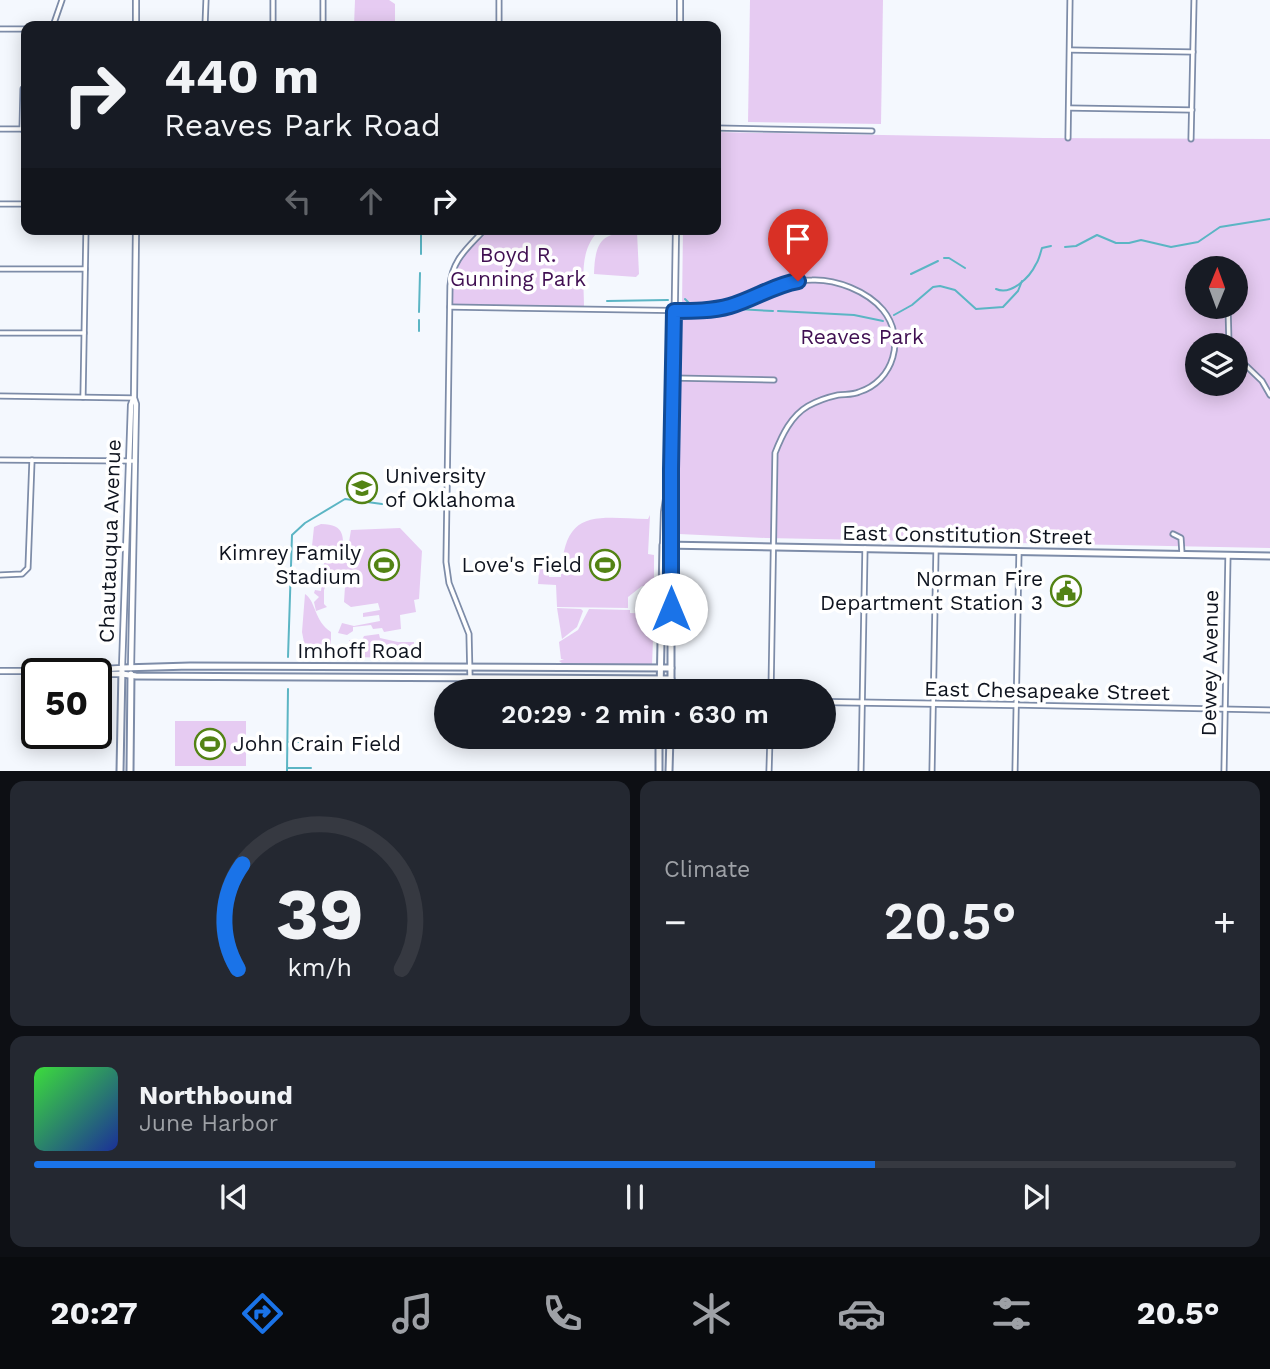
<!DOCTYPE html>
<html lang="en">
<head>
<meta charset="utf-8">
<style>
  :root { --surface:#171b24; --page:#242831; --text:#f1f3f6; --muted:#9ea1a6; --line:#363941; --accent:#1a73e8 }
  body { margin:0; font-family:"Work Sans",sans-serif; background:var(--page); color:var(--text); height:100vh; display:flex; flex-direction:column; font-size:26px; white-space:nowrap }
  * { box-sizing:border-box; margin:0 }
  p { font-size:23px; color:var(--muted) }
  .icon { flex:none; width:38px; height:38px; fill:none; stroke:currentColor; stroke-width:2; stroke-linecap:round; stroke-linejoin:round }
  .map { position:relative; height:771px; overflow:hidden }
  .side { display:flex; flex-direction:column; gap:10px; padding:10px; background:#0d0f14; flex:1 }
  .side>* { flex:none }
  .hud { position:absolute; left:21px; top:21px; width:700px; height:214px; border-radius:14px; box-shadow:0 4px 18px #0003; background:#171b24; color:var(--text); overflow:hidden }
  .needle { width:46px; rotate:1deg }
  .buttons { position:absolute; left:1185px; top:256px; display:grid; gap:14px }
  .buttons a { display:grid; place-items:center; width:63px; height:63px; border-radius:50%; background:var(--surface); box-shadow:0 4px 18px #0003; font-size:35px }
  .speed { position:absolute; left:21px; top:658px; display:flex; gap:14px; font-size:35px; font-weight:700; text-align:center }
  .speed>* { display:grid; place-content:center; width:91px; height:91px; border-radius:50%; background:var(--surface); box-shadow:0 4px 18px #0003; line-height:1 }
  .speed .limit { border:4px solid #111; border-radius:10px; background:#fff; color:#111 }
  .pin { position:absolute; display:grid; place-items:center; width:60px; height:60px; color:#fff; margin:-72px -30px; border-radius:50% 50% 50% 0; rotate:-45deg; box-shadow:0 0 7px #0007 }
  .pin .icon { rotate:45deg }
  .me { position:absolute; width:77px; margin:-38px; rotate:0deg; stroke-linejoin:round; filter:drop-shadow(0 0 5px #0008) }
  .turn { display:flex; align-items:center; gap:24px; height:147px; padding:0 28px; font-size:32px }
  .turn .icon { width:91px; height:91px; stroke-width:2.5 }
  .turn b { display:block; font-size:49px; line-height:60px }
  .lanes { display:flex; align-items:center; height:66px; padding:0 28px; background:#0003; justify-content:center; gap:35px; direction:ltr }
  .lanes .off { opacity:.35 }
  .big { font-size:52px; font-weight:600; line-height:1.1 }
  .side .tile { flex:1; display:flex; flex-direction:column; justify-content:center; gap:10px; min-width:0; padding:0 24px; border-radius:14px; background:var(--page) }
  .side .dial { align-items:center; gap:0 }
  .dial svg { height:182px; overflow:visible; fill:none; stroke:var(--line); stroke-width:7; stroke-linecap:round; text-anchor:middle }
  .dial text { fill:var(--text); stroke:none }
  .song { display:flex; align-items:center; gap:21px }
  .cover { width:84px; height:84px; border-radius:10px; background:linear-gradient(135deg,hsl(120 70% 55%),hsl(230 70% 35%)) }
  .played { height:7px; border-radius:4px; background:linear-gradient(90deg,var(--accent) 70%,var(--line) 70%) }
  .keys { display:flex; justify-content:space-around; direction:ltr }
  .heat { display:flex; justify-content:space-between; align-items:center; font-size:38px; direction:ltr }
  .side .tiles { flex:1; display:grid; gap:10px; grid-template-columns:1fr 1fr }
  .tile:last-child { grid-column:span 2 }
  .trip { position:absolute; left:434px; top:679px; width:402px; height:70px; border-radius:35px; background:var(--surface); box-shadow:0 4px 18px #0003; font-weight:600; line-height:70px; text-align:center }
  .dock { display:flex; height:112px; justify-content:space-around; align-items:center; background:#090b0e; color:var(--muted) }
  .dock .icon { width:49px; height:49px }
  .dock .on { color:var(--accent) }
  .dock b { font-size:32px; color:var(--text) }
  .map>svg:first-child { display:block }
  .green { fill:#e6cbf2; fill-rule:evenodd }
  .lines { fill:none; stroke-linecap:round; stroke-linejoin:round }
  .stream { stroke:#5bb5c4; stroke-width:2 }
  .minor-casing { stroke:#7d8ca8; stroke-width:7 }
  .tertiary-casing { stroke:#7d8ca8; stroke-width:8 }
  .secondary-casing { stroke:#7d8ca8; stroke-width:9 }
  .minor { stroke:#fff; stroke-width:3.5 }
  .tertiary { stroke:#fff; stroke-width:4.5 }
  .secondary { stroke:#fff; stroke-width:5 }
  .route-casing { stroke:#114b97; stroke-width:18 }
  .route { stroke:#1a73e8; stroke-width:12 }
  .labels { text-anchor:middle; stroke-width:7; stroke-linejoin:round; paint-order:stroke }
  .park-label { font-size:21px; fill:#400f52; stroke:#fff }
  .poi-label { font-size:21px; fill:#0f141f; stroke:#fff; text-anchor:end }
  .street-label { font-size:21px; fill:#0f141f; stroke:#fff }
</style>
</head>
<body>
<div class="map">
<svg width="1270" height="771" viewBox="0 0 1270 771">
  <rect width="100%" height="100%" fill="#f4f8fe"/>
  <g class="green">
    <path d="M 355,0 L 389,0 L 395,4 L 395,26 L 354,26 Z"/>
    <path d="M 750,0 L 883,0 L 881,124 L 748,122 Z"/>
    <path d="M 716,132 L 1044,138 L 1270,139 L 1270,548 L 766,538 L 679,534 L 683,229 L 716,229 ZM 1197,268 L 1236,268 L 1236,306 L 1197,306 ZM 1197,345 L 1236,345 L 1236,383 L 1197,383 Z"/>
    <path d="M 487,229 L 601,229 C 578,248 584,280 584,307 L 452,304 C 453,256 460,263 487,229 Z"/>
    <path d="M 637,232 L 639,274 L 636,277 L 594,274 C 595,239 603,232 637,232 Z"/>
    <path d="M 650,515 L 648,554 L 654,555 L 654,588 L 642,586 L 628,597 L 628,608 L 557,607 L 556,585 L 538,584 L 540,560 L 549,560 L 549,577 L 561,577 C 564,509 592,517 648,519 Z"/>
    <path d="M 321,524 C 346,524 344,538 342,557 L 316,559 L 346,560 L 351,530 L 400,528 L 422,551 L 419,599 L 414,600 L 416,612 L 400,615 L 401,629 L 384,632 L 382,628 L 373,629 L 371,625 L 353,627 L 353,631 L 347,635 L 338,633 L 342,623 L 354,626 L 380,621 L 379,615 L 363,617 L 363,613 L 380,610 L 378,603 L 351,607 L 344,602 L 346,571 L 340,570 L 336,586 L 332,586 L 332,582 L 327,582 L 324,590 L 324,604 L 327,607 L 316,611 L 314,602 L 319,597 L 314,593 L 315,590 L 321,591 L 324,563 L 315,561 L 312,564 L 315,558 L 311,556 L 314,527 Z"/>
    <path d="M 305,594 C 316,601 314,621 331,632 L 331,644 L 337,647 L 337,658 L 307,658 L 302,632 Z"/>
    <path d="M 557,608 L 581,609 L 583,611 L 577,627 L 562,639 Z"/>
    <path d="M 589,609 L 630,610 L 630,613 L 654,614 L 652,665 L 565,665 L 559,661 L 564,659 L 561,659 L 559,642 L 578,630 Z"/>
    <path d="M 379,634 L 380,638 L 398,642 L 414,642 L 414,658 L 343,657 L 343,647 L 349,645 L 349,640 L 362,640 L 364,636 Z"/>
    <rect x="175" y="721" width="71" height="45"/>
  </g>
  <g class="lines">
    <g class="stream">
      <path d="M 1065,247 L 1076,246 L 1097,235 L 1116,243 L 1129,243 L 1141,240 L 1171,247 L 1198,242 L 1220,227 L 1270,219"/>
      <path d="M 421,254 L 421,229"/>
      <path d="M 944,258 L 949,258 L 965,268"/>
      <path d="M 911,274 L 938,261"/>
      <path d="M 996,289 C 1011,296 1030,277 1036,264 C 1039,260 1040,254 1042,248 L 1051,246"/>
      <path d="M 685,299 L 692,306"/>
      <path d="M 607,301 L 668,300"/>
      <path d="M 737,309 L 773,311"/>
      <path d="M 778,311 L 854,315 L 883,321"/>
      <path d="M 419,312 L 420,273"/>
      <path d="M 894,315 L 912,305 L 933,287 L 940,286 L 955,290 L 976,309 L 1003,307 L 1018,291 L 1022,281"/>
      <path d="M 419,331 L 419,320"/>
      <path d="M 288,657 L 292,535 L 305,523 L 345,499 L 382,504"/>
      <path d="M 289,742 L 309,742"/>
      <path d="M 288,768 L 311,768"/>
      <path d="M 287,771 L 288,689"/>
    </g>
    <g class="minor-casing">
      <g id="minor">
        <path d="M 53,26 L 62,0"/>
        <path d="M 205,26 L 206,0"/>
        <path d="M 273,26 L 273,0"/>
        <path d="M 323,26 L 323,0"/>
        <path d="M 499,26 L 499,0"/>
        <path d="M 0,29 L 26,29"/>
        <path d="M 1070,50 L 1193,52"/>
        <path d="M 1069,108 L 1192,110"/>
        <path d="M 716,128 L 872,131"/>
        <path d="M 0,129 L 26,129"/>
        <path d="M 22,129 L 23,89"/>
        <path d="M 1068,138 L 1070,0"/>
        <path d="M 1191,139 L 1194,0"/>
        <path d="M 0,204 L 26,204"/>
        <path d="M 0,269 L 85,269"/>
        <path d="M 1228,306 L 1229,345"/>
        <path d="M 450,307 L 705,311 C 719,309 733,306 746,300 C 768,292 787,280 812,280 C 836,279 867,291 883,310 C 906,338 894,381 859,392 C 853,395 845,394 838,395 C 829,397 817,401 808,406 C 791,416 782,435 775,453 L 771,691"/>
        <path d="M 0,333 L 84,333"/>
        <path d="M 1236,356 L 1262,381 L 1270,395"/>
        <path d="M 673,378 L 774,380"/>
        <path d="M 0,396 L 134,398"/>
        <path d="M 83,397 L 86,229"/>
        <path d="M 0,460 L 135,461"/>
        <path d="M 1173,534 L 1181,538 L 1182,554"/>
        <path d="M 0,575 L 22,574 L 28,568 L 32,460"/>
        <path d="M 470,678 L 469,634 L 449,583 L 446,562 L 450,286 C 452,259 468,248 485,229"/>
        <path d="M 1016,705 L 1270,710"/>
        <path d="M 769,771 L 770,737"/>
        <path d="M 861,771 L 865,548"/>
        <path d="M 932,771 L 936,550"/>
        <path d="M 1015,771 L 1019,551"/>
        <path d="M 1224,771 L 1228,555"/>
      </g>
    </g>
    <g class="tertiary-casing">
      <g id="tertiary">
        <path d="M 136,26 L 136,0"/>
        <path d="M 680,26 L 680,0"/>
        <path d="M 663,545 L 664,512 L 669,480"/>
        <path d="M 671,545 L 676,229"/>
        <path d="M 131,668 L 136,404 L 134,398 L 136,229"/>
        <path d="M 0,671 L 68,671 L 122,668 L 131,405 L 133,399"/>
        <path d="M 76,672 L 87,674"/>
        <path d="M 96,674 L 122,674"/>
        <path d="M 824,702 L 1016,705"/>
      </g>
    </g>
    <g class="secondary-casing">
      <g id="secondary">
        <path d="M 122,674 L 136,676 L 671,679"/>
        <path d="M 660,691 L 663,545 L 1270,556"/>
        <path d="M 671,691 L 671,545"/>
        <path d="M 120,771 L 122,668 L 190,666 L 671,668"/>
        <path d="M 130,771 L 131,674"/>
        <path d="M 659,771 L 659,737"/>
        <path d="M 669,771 L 670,737"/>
      </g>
    </g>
    <use href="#minor" class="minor"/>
    <use href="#tertiary" class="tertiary"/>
    <use href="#secondary" class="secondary"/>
  </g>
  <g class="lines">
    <g class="route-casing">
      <path id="route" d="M 671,609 L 671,469 L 674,311 C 693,311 712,311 730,306 C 754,299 774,285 798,281"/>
    </g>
    <use href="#route" class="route"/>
  </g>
  <defs>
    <g id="university-ring" transform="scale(1.575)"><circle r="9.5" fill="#fff" stroke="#538314" stroke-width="1.5"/><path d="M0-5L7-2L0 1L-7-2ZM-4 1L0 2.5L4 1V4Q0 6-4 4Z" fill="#538314"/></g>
    <g id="stadium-ring" transform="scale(1.575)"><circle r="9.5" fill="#fff" stroke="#538314" stroke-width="1.5"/><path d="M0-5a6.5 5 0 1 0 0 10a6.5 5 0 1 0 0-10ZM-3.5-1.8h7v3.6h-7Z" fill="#538314"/></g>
    <g id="civic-ring" transform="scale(1.575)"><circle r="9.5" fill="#fff" stroke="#538314" stroke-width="1.5"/><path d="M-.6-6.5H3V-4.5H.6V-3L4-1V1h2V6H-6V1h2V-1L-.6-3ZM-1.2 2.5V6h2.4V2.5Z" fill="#538314"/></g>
  </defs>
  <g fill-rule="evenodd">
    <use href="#university-ring" x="362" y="488"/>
    <use href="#stadium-ring" x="384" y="565"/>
    <use href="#stadium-ring" x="605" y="565"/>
    <use href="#civic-ring" x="1066" y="591"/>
    <use href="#stadium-ring" x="210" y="744"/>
  </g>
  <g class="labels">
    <g class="park-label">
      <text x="518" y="262">Boyd R.<tspan x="518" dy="24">Gunning Park</tspan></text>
      <text x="862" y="344">Reaves Park</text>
    </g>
    <g class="poi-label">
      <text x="385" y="483" text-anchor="start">University<tspan x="385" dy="24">of Oklahoma</tspan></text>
      <text x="361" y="560">Kimrey Family<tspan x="361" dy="24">Stadium</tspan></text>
      <text x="582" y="572">Love's Field</text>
      <text x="1043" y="586">Norman Fire<tspan x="1043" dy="24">Department Station 3</tspan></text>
      <text x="233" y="751" text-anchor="start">John Crain Field</text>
    </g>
    <g class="street-label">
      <text transform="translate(967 535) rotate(1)" y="7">East Constitution Street</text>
      <text transform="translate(110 541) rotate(-88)" y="7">Chautauqua Avenue</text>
      <text x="360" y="658">Imhoff Road</text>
      <text transform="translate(1210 663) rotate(-89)" y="7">Dewey Avenue</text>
      <text transform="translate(1047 691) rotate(1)" y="7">East Chesapeake Street</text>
    </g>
  </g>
</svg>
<div class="buttons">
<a><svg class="needle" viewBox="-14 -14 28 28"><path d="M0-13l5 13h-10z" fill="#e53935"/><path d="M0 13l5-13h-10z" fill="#9ea1a6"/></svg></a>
<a><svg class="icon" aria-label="layers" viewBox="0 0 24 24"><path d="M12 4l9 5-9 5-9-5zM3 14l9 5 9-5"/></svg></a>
</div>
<div class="speed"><div class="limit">50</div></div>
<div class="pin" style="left:798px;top:281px;background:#d93025"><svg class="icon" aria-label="arrive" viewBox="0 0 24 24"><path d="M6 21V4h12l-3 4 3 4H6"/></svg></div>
<svg class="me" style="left:671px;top:609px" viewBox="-20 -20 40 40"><circle r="19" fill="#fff"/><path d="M0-13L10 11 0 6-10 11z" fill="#1a73e8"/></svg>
<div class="trip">20:29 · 2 min · 630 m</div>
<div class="hud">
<div class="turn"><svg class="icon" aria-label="right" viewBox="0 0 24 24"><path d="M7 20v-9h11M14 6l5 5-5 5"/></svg><div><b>440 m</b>Reaves Park Road</div></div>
<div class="lanes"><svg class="icon off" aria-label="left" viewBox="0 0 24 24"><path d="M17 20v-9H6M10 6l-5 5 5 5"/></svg><svg class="icon off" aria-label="ahead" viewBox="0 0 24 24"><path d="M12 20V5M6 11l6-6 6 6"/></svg><svg class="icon" aria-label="right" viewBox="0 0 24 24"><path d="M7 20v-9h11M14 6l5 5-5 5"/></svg></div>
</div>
</div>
<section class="side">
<div class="tiles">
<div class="tile dial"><svg viewBox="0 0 100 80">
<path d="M14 69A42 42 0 1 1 86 69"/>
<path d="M14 69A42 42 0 0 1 16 23" stroke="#1a73e8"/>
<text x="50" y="56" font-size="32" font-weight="700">39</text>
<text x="50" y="72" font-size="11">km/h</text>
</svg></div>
<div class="tile"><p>Climate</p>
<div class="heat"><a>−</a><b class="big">20.5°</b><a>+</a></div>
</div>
<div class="tile">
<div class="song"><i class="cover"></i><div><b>Northbound</b><p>June Harbor</p></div></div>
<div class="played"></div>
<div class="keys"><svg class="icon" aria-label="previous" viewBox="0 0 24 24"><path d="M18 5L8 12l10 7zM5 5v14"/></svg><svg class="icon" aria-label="pause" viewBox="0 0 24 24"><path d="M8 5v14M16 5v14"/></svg><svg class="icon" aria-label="next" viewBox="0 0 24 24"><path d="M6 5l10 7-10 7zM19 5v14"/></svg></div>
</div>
</div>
</section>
<nav class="dock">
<b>20:27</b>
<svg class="icon on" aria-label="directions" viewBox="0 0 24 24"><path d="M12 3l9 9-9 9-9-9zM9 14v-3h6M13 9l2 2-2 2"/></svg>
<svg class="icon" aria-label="music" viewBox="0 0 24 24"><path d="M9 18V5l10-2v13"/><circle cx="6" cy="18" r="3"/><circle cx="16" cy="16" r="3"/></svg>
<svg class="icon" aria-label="phone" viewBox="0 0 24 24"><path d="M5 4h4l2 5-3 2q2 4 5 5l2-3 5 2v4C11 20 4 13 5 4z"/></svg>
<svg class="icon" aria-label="climate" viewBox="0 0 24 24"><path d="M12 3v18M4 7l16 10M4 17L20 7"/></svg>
<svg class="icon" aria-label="car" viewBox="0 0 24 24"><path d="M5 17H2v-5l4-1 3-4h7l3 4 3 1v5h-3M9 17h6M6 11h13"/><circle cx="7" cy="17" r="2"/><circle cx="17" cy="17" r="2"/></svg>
<svg class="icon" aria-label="filters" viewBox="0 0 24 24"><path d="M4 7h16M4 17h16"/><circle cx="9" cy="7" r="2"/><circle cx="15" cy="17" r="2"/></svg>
<b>20.5°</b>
</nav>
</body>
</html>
